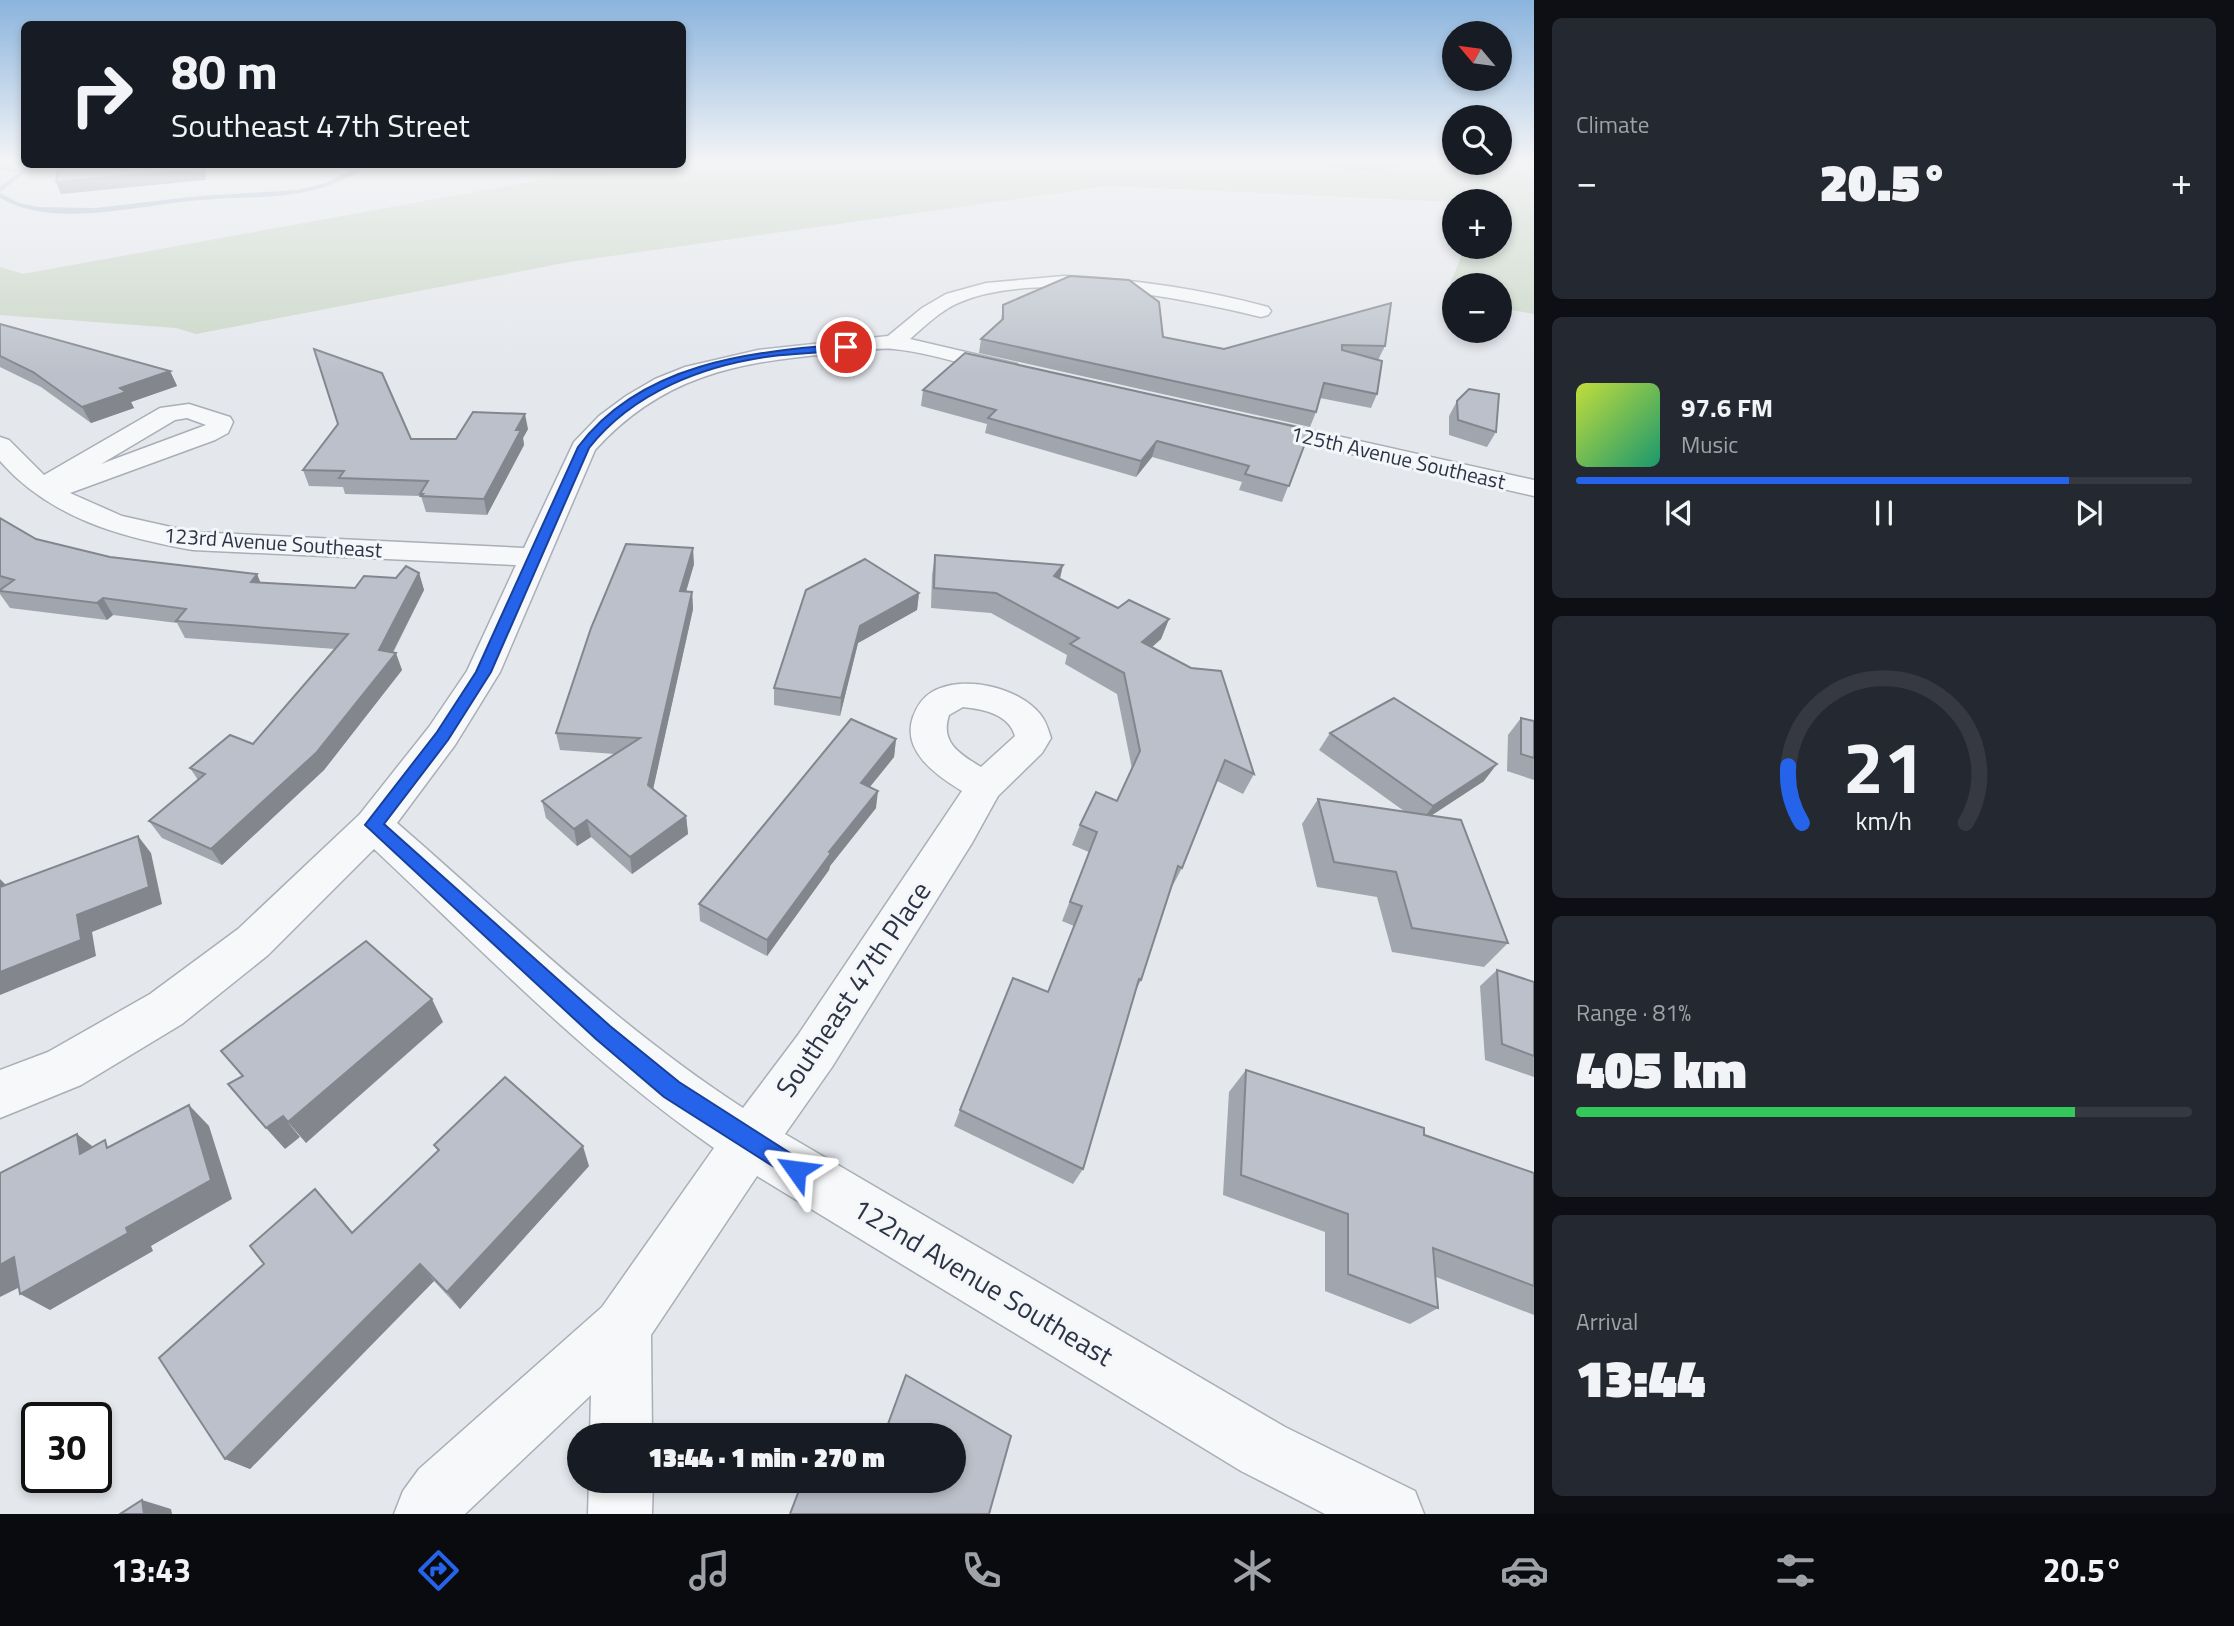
<!DOCTYPE html>
<html lang="en">
<head>
<meta charset="utf-8">
<style>
  :root { --surface:#171b24; --page:#242831; --text:#f1f3f6; --muted:#9ea1a6; --line:#363941; --accent:#2563eb }
  body { margin:0; font-family:"Titillium Web",sans-serif; background:var(--page); color:var(--text); height:100vh; display:flex; flex-direction:column; font-size:26px; white-space:nowrap }
  * { box-sizing:border-box; margin:0 }
  p { font-size:23px; color:var(--muted) }
  .icon { flex:none; width:38px; height:38px; fill:none; stroke:currentColor; stroke-width:2; stroke-linecap:round; stroke-linejoin:round }
  .map { position:relative; flex:1; overflow:hidden }
  .details { display:flex; flex-direction:column; gap:18px; padding:18px; background:#0d0f14; width:700px }
  .details>* { flex:none }
  .hud { position:absolute; left:21px; top:21px; width:665px; height:147px; border-radius:10px; box-shadow:0 4px 10px #0003; background:#171b24; color:var(--text); overflow:hidden }
  .needle { width:46px; rotate:299deg }
  .fabs { position:absolute; left:1442px; top:21px; display:grid; gap:14px }
  .fabs a { display:grid; place-items:center; width:70px; height:70px; border-radius:50%; background:var(--surface); box-shadow:0 4px 10px #0003; font-size:35px }
  .speed { position:absolute; left:21px; top:1402px; display:flex; gap:14px; font-size:35px; font-weight:700; text-align:center }
  .speed>* { display:grid; place-content:center; width:91px; height:91px; border-radius:50%; background:var(--surface); box-shadow:0 4px 10px #0003; line-height:1 }
  .speed .limit { border:4px solid #111; border-radius:10px; background:#fff; color:#111 }
  .pin { position:absolute; display:grid; place-items:center; width:60px; height:60px; color:#fff; margin:-30px; border:4px solid #fff; border-radius:50%; box-shadow:0 2px 7px #0007 }
  .me { position:absolute; width:77px; margin:-38px; rotate:301deg; stroke-linejoin:round; filter:drop-shadow(0 0 5px #0008) }
  .turn { display:flex; align-items:center; gap:24px; height:147px; padding:0 35px; font-size:32px }
  .turn .icon { width:91px; height:91px; stroke-width:2.5 }
  .turn b { display:block; font-size:49px; line-height:60px }
  .big { font-size:52px; font-weight:800; line-height:1.1 }
  .details .tile { flex:1; display:flex; flex-direction:column; justify-content:center; gap:10px; min-width:0; padding:0 24px; border-radius:10px; background:var(--page) }
  .details .dial { align-items:center; gap:0 }
  .dial svg { height:182px; overflow:visible; fill:none; stroke:var(--line); stroke-width:7; stroke-linecap:round; text-anchor:middle }
  .dial text { fill:var(--text); stroke:none }
  .song { display:flex; align-items:center; gap:21px }
  .cover { width:84px; height:84px; border-radius:10px; background:linear-gradient(135deg,hsl(70 70% 55%),hsl(160 70% 35%)) }
  .played { height:7px; border-radius:4px; background:linear-gradient(90deg,var(--accent) 80%,var(--line) 80%) }
  .keys { display:flex; justify-content:space-around; direction:ltr }
  .heat { display:flex; justify-content:space-between; align-items:center; font-size:38px; direction:ltr }
  .charge { height:10px; border-radius:5px; background:linear-gradient(90deg,#34c759 81%,var(--line) 0) }
  .trip { position:absolute; left:567px; top:1423px; width:399px; height:70px; border-radius:35px; background:var(--surface); box-shadow:0 4px 10px #0003; font-weight:800; line-height:70px; text-align:center }
  .tabs { display:flex; height:112px; justify-content:space-around; align-items:center; background:#090b0e; color:var(--muted) }
  .tabs .icon { width:49px; height:49px }
  .tabs .current { color:var(--accent) }
  .tabs b { font-size:32px; color:var(--text) }
  main { display:flex; flex:1; min-height:0 }
  .map>svg:first-child { display:block }
  .green { fill:#c9d6c5 }
  .lines { fill:none; stroke-linecap:round; stroke-linejoin:round }
  .stream { fill:#9fb4cc; fill-rule:evenodd }
  .minor-casing { stroke:#a9aeb7; stroke-width:3 }
  .minor { fill:#f7f8fa; fill-rule:evenodd }
  .wall { fill:#a1a5ae }
  .shaded-wall { fill:#83868d }
  .building { fill:#bbc0ca; stroke:#83868d; stroke-width:2 }
  .route { fill:#2563eb; stroke:#184099; stroke-width:2 }
  .labels { text-anchor:middle; stroke-width:6; stroke-linejoin:round; paint-order:stroke }
  .far-street-label { font-size:21px; fill:#2b3445; stroke:#f4f6f9 }
  .near-street-label { font-size:28px; fill:#2b3445; stroke:#f4f6f9 }
</style>
</head>
<body>
<main>
<div class="map">
<svg width="1534" height="1514" viewBox="0 0 1534 1514">
  <rect width="100%" height="100%" fill="#e4e7ec"/>
  <path class="green" d="M 683,162 L 1534,162 L 1534,314 L 1500,308 L 1500,285 L 1454,285 L 1454,299 L 1445,297 L 1465,247 L 1500,247 L 1500,201 L 1454,202 L 1109,186 L 569,262 L 196,334 L 176,328 L 0,315 L 0,267 L 23,274 L 557,177 L 542,165 L 566,165 L 615,173 L 667,169 L 662,165 L 682,164 Z"/>
  <g class="lines">
    <g class="stream">
      <path d="M 1318,162 L 1355,166 L 1415,162 C 1390,172 1342,173 1318,162 Z"/>
      <path d="M 365,164 L 374,164 C 355,174 335,185 314,190 C 278,199 239,197 202,200 C 140,204 56,230 0,198 L 0,193 L 19,203 L 39,207 L 95,208 L 199,196 L 298,190 L 325,183 Z"/>
      <path d="M 0,165 L 25,171 L 26,172 L 0,192 L 0,187 L 18,173 L 0,169 Z"/>
    </g>
    <g class="minor-casing">
      <g id="minor">
        <path d="M 1064,276 C 1134,279 1201,289 1268,307 L 1271,311 L 1268,315 L 1261,317 C 1178,297 1038,269 958,303 C 940,311 925,326 910,339 L 1017,364 L 1020,369 L 1017,374 L 1009,376 C 971,367 933,353 894,349 C 873,347 852,353 830,354 C 735,362 661,377 595,450 L 500,672 L 455,745 L 397,823 C 510,921 618,1027 743,1108 L 798,1035 L 962,791 C 937,776 901,751 913,717 C 917,706 922,698 932,692 C 963,674 1018,687 1040,714 C 1046,721 1048,729 1051,738 L 1042,753 L 998,796 L 972,843 L 832,1067 L 785,1134 L 1285,1427 L 1415,1491 L 1424,1514 L 1325,1514 L 1241,1471 L 757,1176 L 651,1335 L 652,1435 L 590,1435 L 591,1395 L 465,1514 L 394,1514 L 403,1491 L 419,1469 L 602,1307 L 714,1148 C 590,1062 484,952 374,849 L 268,955 L 182,1024 L 81,1085 L 0,1118 L 0,1070 L 48,1052 L 150,994 L 238,929 L 360,814 L 429,727 L 467,671 L 516,565 L 193,550 C 120,537 50,518 0,461 L 0,437 L 9,440 L 44,475 L 160,408 L 189,404 L 230,417 L 233,422 L 228,433 L 215,440 L 70,493 L 122,516 L 193,532 L 524,548 L 574,442 L 599,416 L 626,396 L 655,379 L 685,367 L 758,350 L 888,336 L 922,308 L 946,294 L 986,283 ZM 187,418 L 206,425 L 101,464 L 175,420 ZM 963,707 C 983,709 1009,714 1015,736 L 981,767 C 959,754 940,742 949,715 Z"/>
        <path d="M 1261,419 L 1534,480 L 1534,496 L 1252,431 L 1249,426 L 1252,421 Z"/>
        <path d="M 589,1480 L 653,1480 L 652,1514 L 588,1514 Z"/>
      </g>
    </g>
    <use href="#minor" class="minor"/>
  </g>
  <g class="wall">
    <path d="M 1391,303 L 1385,346 L 1378,360 L 1377,394 L 1371,408 L 1320,398 L 1316,412 L 1310,427 L 979,353 L 981,339 L 1001,321 L 1003,305 L 1224,349 Z"/>
    <path d="M 0,324 L 170,371 L 177,386 L 131,402 L 134,408 L 91,423 L 41,387 L 0,367 Z"/>
    <path d="M 923,390 L 1310,430 L 1282,502 L 1239,490 L 1242,482 L 1152,457 L 1136,477 L 985,433 L 987,424 L 921,406 Z"/>
    <path d="M 1457,401 L 1496,432 L 1487,447 L 1449,435 L 1449,416 Z"/>
    <path d="M 528,429 L 523,438 L 524,445 L 487,515 L 426,512 L 421,496 L 345,494 L 343,487 L 309,486 L 303,470 L 411,439 L 456,439 Z"/>
    <path d="M 0,518 L 36,539 L 110,557 L 260,582 L 355,588 L 396,578 L 419,573 L 424,590 L 393,653 L 402,670 L 324,770 L 222,865 L 162,838 L 149,821 L 198,780 L 190,768 L 253,744 L 335,649 L 185,638 L 177,623 L 113,615 L 107,620 L 10,608 L 0,594 Z"/>
    <path d="M 935,555 L 1063,565 L 1060,579 L 1118,608 L 1169,619 L 1161,639 L 1152,647 L 1254,774 L 1243,794 L 1217,781 L 1182,868 L 1172,887 L 1141,980 L 1136,990 L 1083,1169 L 1073,1184 L 954,1126 L 960,1110 L 1048,992 L 1074,926 L 1062,921 L 1089,852 L 1072,845 L 1080,825 L 1117,801 L 1132,769 L 1117,694 L 1065,664 L 1067,655 L 991,613 L 931,608 L 932,575 Z"/>
    <path d="M 694,564 L 686,592 L 692,592 L 693,609 L 653,789 L 686,816 L 688,834 L 632,874 L 591,837 L 577,846 L 546,818 L 542,801 L 615,754 L 560,750 L 556,733 Z"/>
    <path d="M 919,593 L 917,610 L 858,643 L 840,716 L 774,705 L 774,688 Z"/>
    <path d="M 1521,718 L 1534,721 L 1534,780 L 1507,771 L 1508,735 Z"/>
    <path d="M 1330,733 L 1484,781 L 1432,815 L 1508,943 L 1484,967 L 1392,952 L 1377,897 L 1317,887 L 1302,824 L 1318,799 L 1404,811 L 1319,750 Z"/>
    <path d="M 896,739 L 894,757 L 870,787 L 876,808 L 830,866 L 829,870 L 767,956 L 700,921 L 699,904 Z"/>
    <path d="M 1497,970 L 1534,982 L 1534,1077 L 1485,1060 L 1480,986 Z"/>
    <path d="M 1246,1070 L 1534,1173 L 1534,1315 L 1436,1277 L 1438,1308 L 1410,1324 L 1325,1291 L 1325,1232 L 1223,1195 L 1229,1092 Z"/>
    <path d="M 434,1145 L 589,1166 L 460,1309 L 434,1281 L 250,1469 L 225,1459 L 264,1264 L 315,1189 L 353,1233 L 438,1151 Z"/>
    <path d="M 906,1375 L 1011,1436 L 989,1514 L 790,1514 L 803,1480 L 842,1480 L 846,1483 L 847,1480 L 954,1480 L 954,1435 L 883,1435 Z"/>
  </g>
  <g class="shaded-wall">
    <path d="M 202,164 L 205,164 L 206,180 L 61,194 L 56,182 Z"/>
    <path d="M 170,371 L 177,386 L 131,402 L 134,408 L 91,423 L 82,407 L 120,388 Z"/>
    <path d="M 525,414 L 528,429 L 523,438 L 524,445 L 487,515 L 484,499 L 516,430 Z"/>
    <path d="M 1157,441 L 1152,457 L 1136,477 L 1141,461 Z"/>
    <path d="M 693,548 L 694,564 L 681,608 L 680,591 Z"/>
    <path d="M 1063,565 L 1058,585 L 1054,576 Z"/>
    <path d="M 419,573 L 424,590 L 386,665 L 396,653 L 402,670 L 324,770 L 222,865 L 211,849 L 379,650 Z"/>
    <path d="M 257,574 L 264,591 L 251,582 Z"/>
    <path d="M 692,592 L 693,609 L 650,803 L 648,785 Z"/>
    <path d="M 919,593 L 917,610 L 858,643 L 840,716 L 841,698 L 860,626 Z"/>
    <path d="M 103,598 L 113,615 L 107,620 L 97,603 Z"/>
    <path d="M 1169,619 L 1161,639 L 1135,662 L 1142,642 Z"/>
    <path d="M 896,739 L 894,757 L 859,800 L 861,783 Z"/>
    <path d="M 1497,764 L 1484,781 L 1420,823 L 1433,806 Z"/>
    <path d="M 878,791 L 876,808 L 830,866 L 829,870 L 767,956 L 767,940 L 829,852 Z"/>
    <path d="M 686,816 L 688,834 L 632,874 L 630,857 Z"/>
    <path d="M 587,820 L 591,837 L 577,846 L 574,829 Z"/>
    <path d="M 138,836 L 151,853 L 162,904 L 92,932 L 96,956 L 0,995 L 0,972 L 77,915 Z"/>
    <path d="M 0,879 L 5,884 L 0,899 Z"/>
    <path d="M 432,999 L 443,1022 L 306,1143 L 288,1122 Z"/>
    <path d="M 189,1105 L 209,1126 L 232,1199 L 151,1246 L 153,1251 L 50,1310 L 20,1294 L 126,1228 Z"/>
    <path d="M 283,1116 L 300,1137 L 285,1149 L 266,1128 Z"/>
    <path d="M 77,1134 L 102,1154 L 80,1154 Z"/>
    <path d="M 583,1146 L 589,1166 L 460,1309 L 447,1292 Z"/>
    <path d="M 14,1257 L 44,1275 L 0,1297 L 0,1265 Z"/>
    <path d="M 420,1264 L 434,1281 L 250,1469 L 225,1459 Z"/>
    <path d="M 142,1500 L 171,1509 L 172,1514 L 144,1514 Z"/>
  </g>
  <g class="building">
    <path d="M 59,164 L 105,164 L 112,168 L 121,164 L 202,164 L 202,169 L 56,182 Z"/>
    <path d="M 1070,276 L 1129,280 L 1159,302 L 1163,337 L 1224,349 L 1391,303 L 1385,346 L 1342,345 L 1342,350 L 1382,361 L 1377,394 L 1324,383 L 1316,412 L 981,339 L 1003,319 L 1003,305 Z"/>
    <path d="M 0,324 L 170,371 L 120,388 L 126,392 L 82,407 L 33,372 L 0,356 Z"/>
    <path d="M 314,349 L 382,373 L 411,439 L 456,439 L 473,412 L 525,414 L 516,430 L 521,430 L 484,499 L 421,496 L 423,494 L 420,494 L 428,481 L 339,478 L 344,471 L 303,470 L 338,424 Z"/>
    <path d="M 965,353 L 1310,430 L 1289,486 L 1245,474 L 1249,466 L 1157,441 L 1141,461 L 988,418 L 996,410 L 923,390 Z"/>
    <path d="M 1469,389 L 1499,394 L 1496,432 L 1458,420 L 1457,401 Z"/>
    <path d="M 0,518 L 36,539 L 110,557 L 257,574 L 251,582 L 355,588 L 364,576 L 396,578 L 406,566 L 419,573 L 379,650 L 396,653 L 316,753 L 211,849 L 149,821 L 205,774 L 190,768 L 230,735 L 253,744 L 348,634 L 176,621 L 186,609 L 103,598 L 97,603 L 0,591 L 0,590 L 14,580 L 0,576 Z"/>
    <path d="M 626,544 L 693,548 L 680,591 L 692,592 L 648,785 L 686,816 L 630,857 L 587,820 L 574,829 L 542,801 L 640,738 L 556,733 L 591,628 Z"/>
    <path d="M 935,555 L 1063,565 L 1054,576 L 1118,608 L 1129,600 L 1169,619 L 1142,642 L 1191,668 L 1221,671 L 1254,774 L 1225,760 L 1182,868 L 1178,866 L 1141,980 L 1139,979 L 1083,1169 L 960,1110 L 1013,978 L 1048,992 L 1082,906 L 1070,902 L 1097,832 L 1080,825 L 1096,792 L 1117,801 L 1140,751 L 1124,673 L 1070,644 L 1079,638 L 996,593 L 934,588 Z"/>
    <path d="M 865,559 L 919,593 L 860,626 L 841,698 L 774,688 L 806,590 Z"/>
    <path d="M 1394,698 L 1497,764 L 1433,806 L 1330,733 Z"/>
    <path d="M 1521,718 L 1534,721 L 1534,758 L 1521,754 Z"/>
    <path d="M 851,719 L 896,739 L 861,783 L 878,791 L 829,852 L 831,853 L 767,940 L 699,904 Z"/>
    <path d="M 1318,799 L 1461,820 L 1508,943 L 1412,928 L 1396,872 L 1334,862 Z"/>
    <path d="M 138,836 L 149,887 L 77,915 L 81,940 L 0,972 L 0,887 Z"/>
    <path d="M 366,941 L 432,999 L 288,1122 L 283,1116 L 266,1128 L 228,1084 L 243,1076 L 221,1051 Z"/>
    <path d="M 1497,970 L 1534,982 L 1534,1056 L 1502,1044 Z"/>
    <path d="M 1246,1070 L 1424,1128 L 1424,1135 L 1534,1173 L 1534,1286 L 1433,1248 L 1438,1308 L 1348,1274 L 1348,1214 L 1241,1175 Z"/>
    <path d="M 505,1077 L 583,1146 L 447,1292 L 420,1264 L 225,1459 L 159,1358 L 264,1264 L 250,1246 L 315,1189 L 352,1233 L 439,1150 L 434,1145 Z"/>
    <path d="M 189,1105 L 211,1180 L 126,1228 L 128,1233 L 20,1294 L 14,1257 L 0,1265 L 0,1173 L 77,1134 L 80,1154 L 105,1140 L 107,1148 Z"/>
    <path d="M 906,1375 L 1011,1436 L 989,1514 L 790,1514 L 803,1480 L 842,1480 L 846,1483 L 847,1480 L 954,1480 L 954,1435 L 884,1435 Z"/>
    <path d="M 142,1500 L 144,1514 L 120,1514 Z"/>
  </g>
  <linearGradient id="sky" x2="0" y2="1"><stop stop-color="#8bb4dd"/><stop offset="0.43" stop-color="#f3f4f6"/><stop offset="1" stop-color="#f3f4f6" stop-opacity="0"/></linearGradient>
  <rect width="1534" height="374" fill="url(#sky)"/>
  <path class="route" d="M 846,344 L 849,345 L 849,349 C 824,353 798,353 773,356 C 704,365 633,392 589,448 L 491,672 L 448,740 L 384,824 L 610,1026 L 679,1082 L 804,1162 L 807,1170 L 804,1178 L 796,1181 L 664,1097 L 596,1039 L 365,825 L 437,732 L 476,672 L 578,447 C 641,363 749,352 846,344 Z"/>
  <g class="labels">
    <g class="far-street-label">
      <text transform="translate(1398 458) rotate(13)" y="7">125th Avenue Southeast</text>
      <text transform="translate(273 543) rotate(4)" y="7">123rd Avenue Southeast</text>
    </g>
    <g class="near-street-label">
      <text transform="translate(853 989) rotate(-56)" y="10">Southeast 47th Place</text>
      <text transform="translate(983 1282) rotate(31)" y="10">122nd Avenue Southeast</text>
    </g>
  </g>
</svg>
<div class="fabs">
<a><svg class="needle" viewBox="-14 -14 28 28"><path d="M0-13l5 13h-10z" fill="#e53935"/><path d="M0 13l5-13h-10z" fill="#9ea1a6"/></svg></a>
<a><svg class="icon" aria-label="search" viewBox="0 0 24 24"><circle cx="10" cy="10" r="6"/><path d="M15 15l6 6"/></svg></a>
<a>+</a>
<a>−</a>
</div>
<div class="speed"><div class="limit">30</div></div>
<div class="pin" style="left:846px;top:347px;background:#d93025"><svg class="icon" aria-label="arrive" viewBox="0 0 24 24"><path d="M6 21V4h12l-3 4 3 4H6"/></svg></div>
<svg class="me" style="left:796px;top:1170px" viewBox="-20 -20 40 40"><path d="M0-17L14 15 0 8-14 15z" fill="#2563eb" stroke="#fff" stroke-width="4"/></svg>
<div class="trip">13:44 · 1 min · 270 m</div>
<div class="hud">
<div class="turn"><svg class="icon" aria-label="right" viewBox="0 0 24 24"><path d="M7 20v-9h11M14 6l5 5-5 5"/></svg><div><b>80 m</b>Southeast 47th Street</div></div>
</div>
</div>
<section class="details">
<div class="tile"><p>Climate</p>
<div class="heat"><a>−</a><b class="big">20.5°</b><a>+</a></div>
</div>
<div class="tile">
<div class="song"><i class="cover"></i><div><b>97.6 FM</b><p>Music</p></div></div>
<div class="played"></div>
<div class="keys"><svg class="icon" aria-label="previous" viewBox="0 0 24 24"><path d="M18 5L8 12l10 7zM5 5v14"/></svg><svg class="icon" aria-label="pause" viewBox="0 0 24 24"><path d="M8 5v14M16 5v14"/></svg><svg class="icon" aria-label="next" viewBox="0 0 24 24"><path d="M6 5l10 7-10 7zM19 5v14"/></svg></div>
</div>
<div class="tile dial"><svg viewBox="0 0 100 80">
<path d="M14 69A42 42 0 1 1 86 69"/>
<path d="M14 69A42 42 0 0 1 8 44" stroke="#2563eb"/>
<text x="50" y="56" font-size="32" font-weight="700">21</text>
<text x="50" y="72" font-size="11">km/h</text>
</svg></div>
<div class="tile"><p>Range · 81%</p><b class="big">405 km</b><div class="charge"></div></div>
<div class="tile"><p>Arrival</p><b class="big">13:44</b></div>
</section>
</main>
<nav class="tabs">
<b>13:43</b>
<svg class="icon current" aria-label="directions" viewBox="0 0 24 24"><path d="M12 3l9 9-9 9-9-9zM9 14v-3h6M13 9l2 2-2 2"/></svg>
<svg class="icon" aria-label="music" viewBox="0 0 24 24"><path d="M9 18V5l10-2v13"/><circle cx="6" cy="18" r="3"/><circle cx="16" cy="16" r="3"/></svg>
<svg class="icon" aria-label="phone" viewBox="0 0 24 24"><path d="M5 4h4l2 5-3 2q2 4 5 5l2-3 5 2v4C11 20 4 13 5 4z"/></svg>
<svg class="icon" aria-label="climate" viewBox="0 0 24 24"><path d="M12 3v18M4 7l16 10M4 17L20 7"/></svg>
<svg class="icon" aria-label="car" viewBox="0 0 24 24"><path d="M5 17H2v-5l4-1 3-4h7l3 4 3 1v5h-3M9 17h6M6 11h13"/><circle cx="7" cy="17" r="2"/><circle cx="17" cy="17" r="2"/></svg>
<svg class="icon" aria-label="filters" viewBox="0 0 24 24"><path d="M4 7h16M4 17h16"/><circle cx="9" cy="7" r="2"/><circle cx="15" cy="17" r="2"/></svg>
<b>20.5°</b>
</nav>
</body>
</html>
